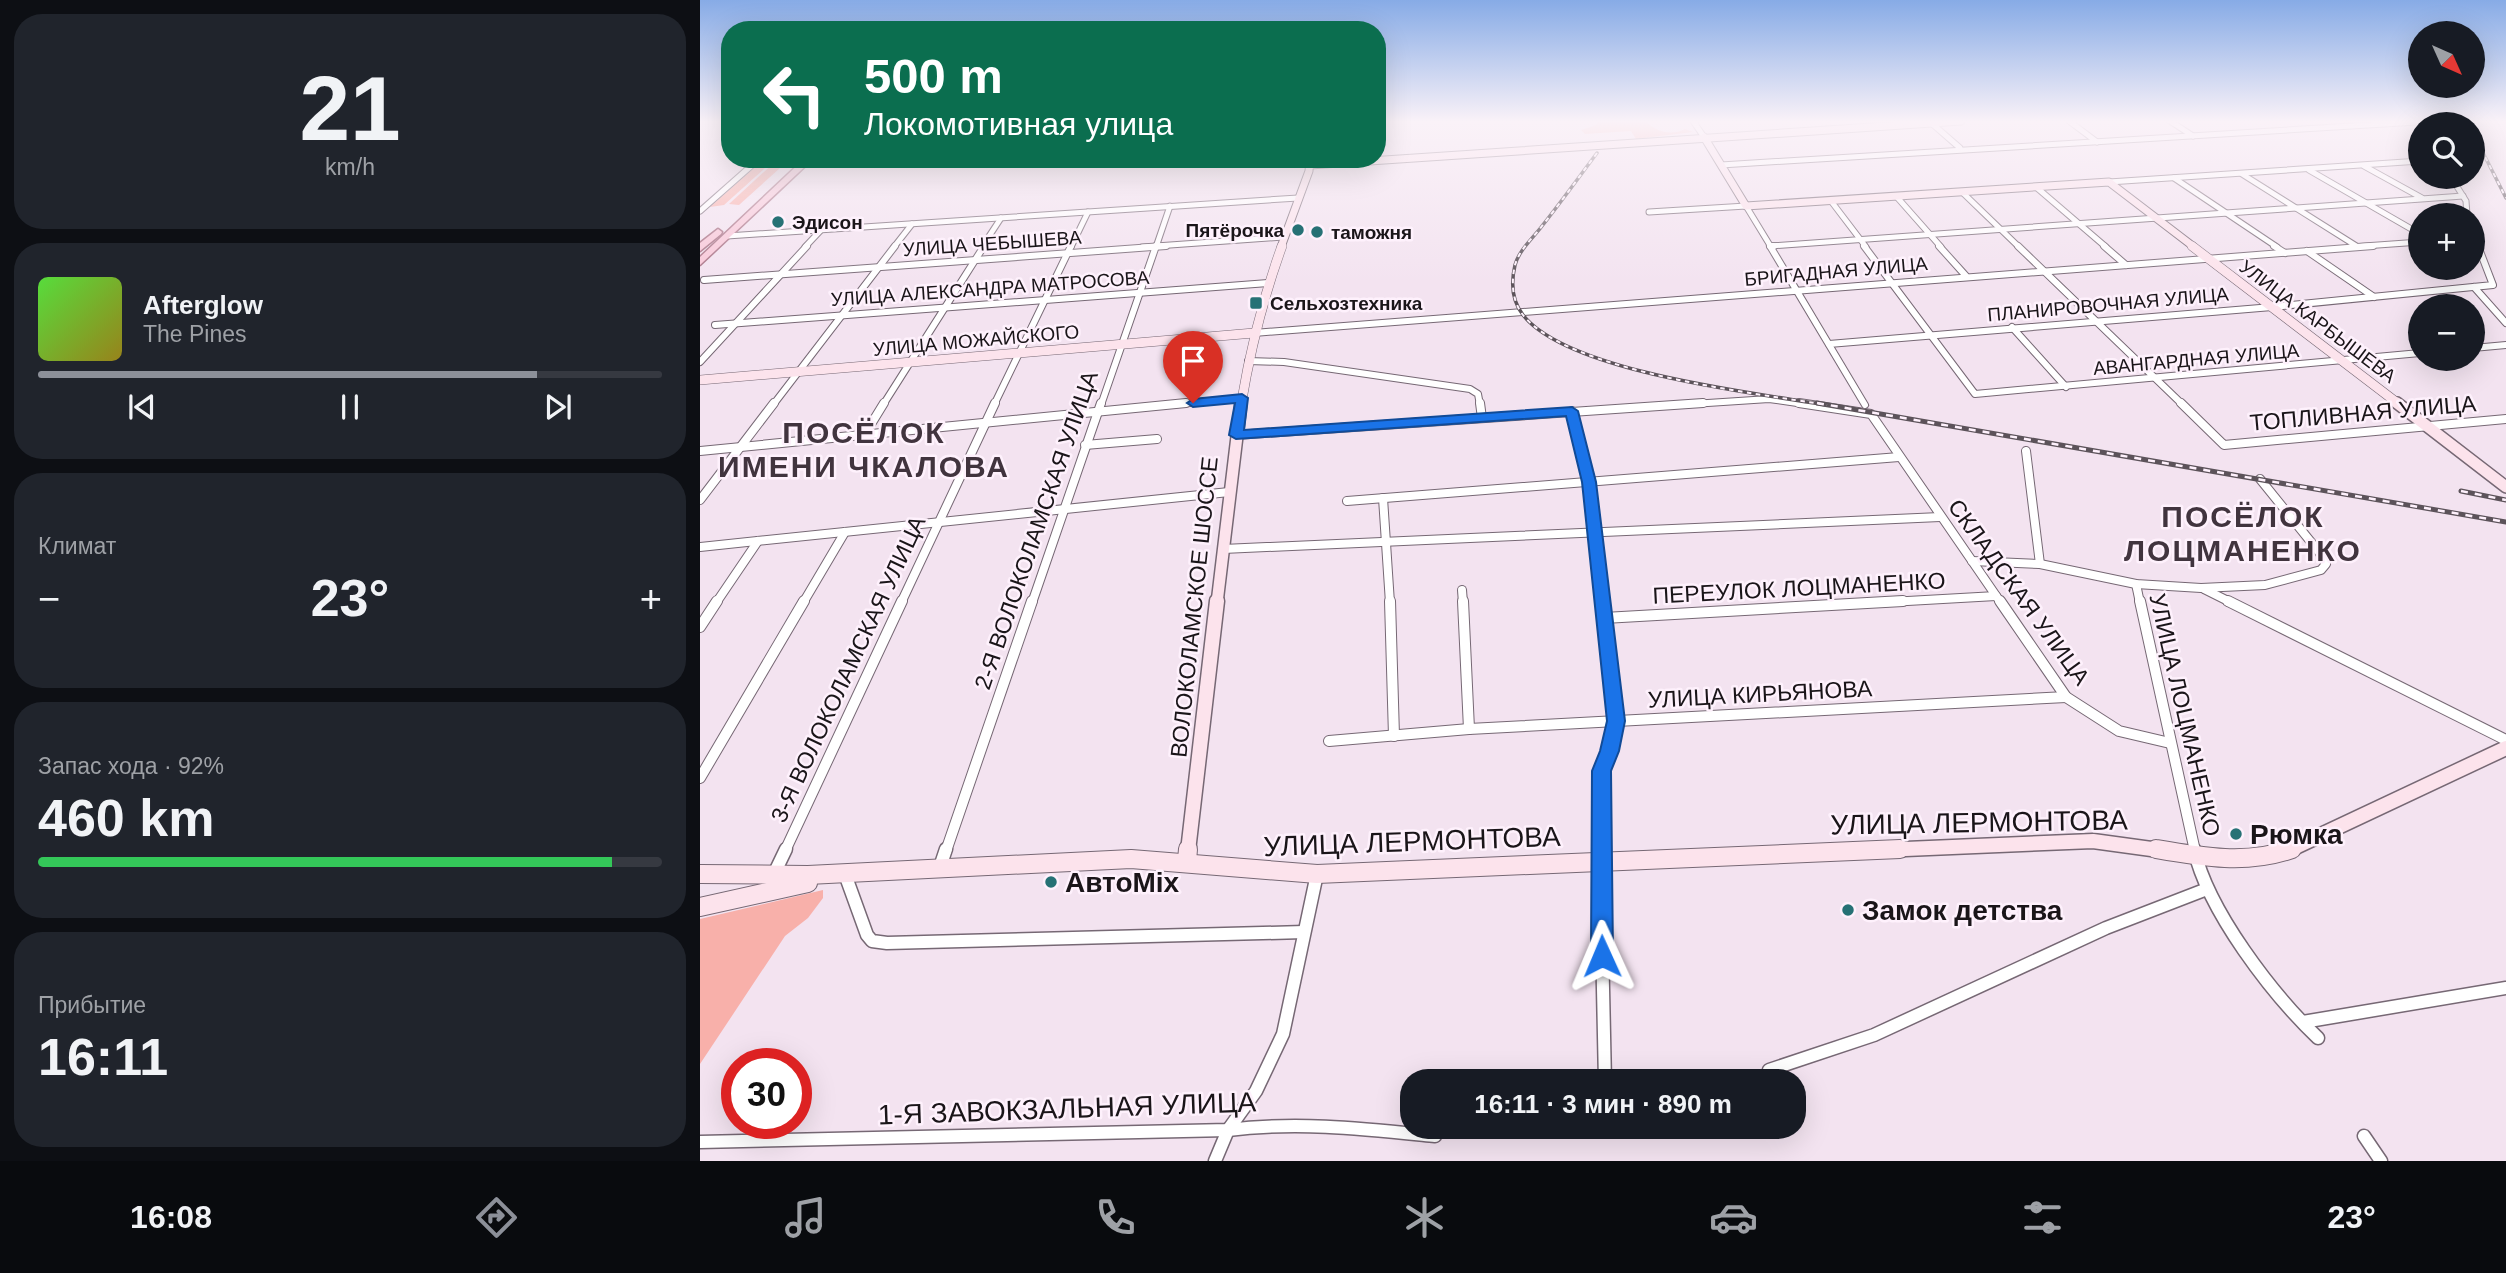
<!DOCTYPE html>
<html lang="ru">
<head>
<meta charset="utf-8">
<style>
  :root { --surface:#171b24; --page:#20242c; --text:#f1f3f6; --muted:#9ea1a6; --line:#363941; --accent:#8c9099 }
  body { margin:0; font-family:Arial,sans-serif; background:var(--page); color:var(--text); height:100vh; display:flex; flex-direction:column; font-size:26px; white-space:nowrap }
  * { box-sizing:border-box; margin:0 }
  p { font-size:23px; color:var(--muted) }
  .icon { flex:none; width:38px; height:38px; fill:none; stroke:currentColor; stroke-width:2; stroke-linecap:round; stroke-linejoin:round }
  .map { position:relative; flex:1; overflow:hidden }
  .side { display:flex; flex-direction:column; gap:14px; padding:14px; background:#0d0f14; width:700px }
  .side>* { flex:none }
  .banner { position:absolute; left:21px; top:21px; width:665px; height:147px; border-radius:28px; box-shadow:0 7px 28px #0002; background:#0b6e4f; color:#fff; overflow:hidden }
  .needle { width:46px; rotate:135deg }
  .controls { position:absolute; left:1708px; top:21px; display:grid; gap:14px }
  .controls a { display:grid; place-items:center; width:77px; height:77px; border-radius:50%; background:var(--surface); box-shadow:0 7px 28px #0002; font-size:35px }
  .speed { position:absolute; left:21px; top:1048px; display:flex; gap:14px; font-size:35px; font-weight:700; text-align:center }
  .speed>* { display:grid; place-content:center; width:91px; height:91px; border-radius:50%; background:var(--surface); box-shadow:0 7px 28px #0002; line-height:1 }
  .speed .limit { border:10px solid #d22; background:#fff; color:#111 }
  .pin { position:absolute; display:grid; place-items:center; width:60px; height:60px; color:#fff; margin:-72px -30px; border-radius:50% 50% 50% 0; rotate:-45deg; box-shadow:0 0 7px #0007 }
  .pin .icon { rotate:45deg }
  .me { position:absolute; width:77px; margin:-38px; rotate:359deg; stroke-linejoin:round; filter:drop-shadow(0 0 5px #0008) }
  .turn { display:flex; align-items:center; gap:24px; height:147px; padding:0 28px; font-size:32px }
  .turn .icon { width:91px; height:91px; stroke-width:2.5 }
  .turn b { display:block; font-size:49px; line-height:60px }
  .big { font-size:52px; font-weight:800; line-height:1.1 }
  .side .tile { flex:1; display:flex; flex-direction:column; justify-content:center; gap:10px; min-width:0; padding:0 24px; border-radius:28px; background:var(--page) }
  .side .dial { align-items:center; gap:0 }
  .dial b { font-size:91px; line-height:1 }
  .song { display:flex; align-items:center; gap:21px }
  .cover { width:84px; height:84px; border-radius:10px; background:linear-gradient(135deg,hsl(110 70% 55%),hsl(50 70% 35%)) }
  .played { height:7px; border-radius:4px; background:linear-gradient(90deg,var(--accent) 80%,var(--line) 80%) }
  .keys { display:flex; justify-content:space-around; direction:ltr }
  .heat { display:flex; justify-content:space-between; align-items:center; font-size:38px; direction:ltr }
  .charge { height:10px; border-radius:5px; background:linear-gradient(90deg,#34c759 92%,var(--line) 0) }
  .trip { position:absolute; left:700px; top:1069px; width:406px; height:70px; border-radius:28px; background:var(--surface); box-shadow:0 7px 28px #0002; font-weight:800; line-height:70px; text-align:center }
  .tabs { display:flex; height:112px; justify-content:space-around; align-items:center; background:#090b0e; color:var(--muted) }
  .tabs .icon { width:49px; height:49px }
  .tabs .on { color:var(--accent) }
  .tabs b { font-size:32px; color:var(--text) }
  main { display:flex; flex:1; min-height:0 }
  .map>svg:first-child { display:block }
  .green { fill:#f8b0aa }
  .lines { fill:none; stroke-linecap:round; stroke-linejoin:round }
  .street-far4-casing { stroke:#766874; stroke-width:7 }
  .street-far3-casing { stroke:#766874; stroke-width:8 }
  .street-far2-casing { stroke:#766874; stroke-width:10 }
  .street-far1-casing { stroke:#766874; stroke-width:12 }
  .street-casing { stroke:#766874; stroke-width:15 }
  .secondary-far4-casing { stroke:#766874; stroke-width:9 }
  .secondary-far3-casing { stroke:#766874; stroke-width:10 }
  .secondary-far2-casing { stroke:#766874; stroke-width:14 }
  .secondary-far1-casing { stroke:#766874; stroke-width:17 }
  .secondary-casing { stroke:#766874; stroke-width:20 }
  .primary-casing { stroke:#a87184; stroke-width:3 }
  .street-far4 { stroke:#fff; stroke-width:5 }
  .street-far3 { stroke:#fff; stroke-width:6 }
  .street-far2 { stroke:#fff; stroke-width:8 }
  .street-far1 { stroke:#fff; stroke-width:10 }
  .street { stroke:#fff; stroke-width:12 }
  .secondary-far4 { stroke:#fce3ec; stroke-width:7 }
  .secondary-far3 { stroke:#fce3ec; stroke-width:9 }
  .secondary-far2 { stroke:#fce3ec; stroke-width:11 }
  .secondary-far1 { stroke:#fce3ec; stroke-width:14 }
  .secondary { stroke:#fce3ec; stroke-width:18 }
  .primary { fill:#f8c7d8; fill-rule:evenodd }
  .rail-far1-casing { stroke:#5c535a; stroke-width:3.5 }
  .rail-casing { stroke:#5c535a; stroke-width:5 }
  .rail-far1 { stroke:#fef1fc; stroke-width:2; stroke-dasharray:4.5; stroke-linecap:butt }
  .rail { stroke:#fef1fc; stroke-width:2.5; stroke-dasharray:7; stroke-linecap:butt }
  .route { fill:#1a73e8; stroke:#114b97; stroke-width:2 }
  .poi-dot { fill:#267175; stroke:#fef1fc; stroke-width:2.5 }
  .labels { text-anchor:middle; stroke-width:5; stroke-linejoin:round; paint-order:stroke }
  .far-poi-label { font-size:19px; font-weight:bold; fill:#1a1519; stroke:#fef1fc; text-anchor:start }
  .far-street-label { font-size:19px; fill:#1a1519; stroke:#fef1fc }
  .street-label { font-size:23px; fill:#1a1519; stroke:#fef1fc }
  .near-street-label { font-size:28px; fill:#1a1519; stroke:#fef1fc }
  .near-poi-label { font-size:28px; font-weight:bold; fill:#1a1519; stroke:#fef1fc; text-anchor:start }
  .district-label { font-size:30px; font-weight:bold; letter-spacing:2px; fill:#41343e; stroke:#fef1fc }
</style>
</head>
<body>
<main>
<section class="side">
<div class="tile dial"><b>21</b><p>km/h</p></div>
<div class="tile">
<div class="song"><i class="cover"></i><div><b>Afterglow</b><p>The Pines</p></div></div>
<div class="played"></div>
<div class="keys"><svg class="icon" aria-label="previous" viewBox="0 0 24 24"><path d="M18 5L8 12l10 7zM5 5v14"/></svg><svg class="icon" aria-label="pause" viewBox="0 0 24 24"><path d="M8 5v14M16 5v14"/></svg><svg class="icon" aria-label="next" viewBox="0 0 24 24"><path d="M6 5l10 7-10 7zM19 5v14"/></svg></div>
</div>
<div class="tile"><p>Климат</p>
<div class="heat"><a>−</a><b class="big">23°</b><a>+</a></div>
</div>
<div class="tile"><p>Запас хода · 92%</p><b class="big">460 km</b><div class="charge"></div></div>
<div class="tile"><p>Прибытие</p><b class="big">16:11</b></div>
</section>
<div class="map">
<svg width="1806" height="1161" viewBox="0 0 1806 1161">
  <rect width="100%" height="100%" fill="#f3e3f0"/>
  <g class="green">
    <path d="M 899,121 L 946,121 C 955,132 972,136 985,129 L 993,132 L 936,139 L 931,131 L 885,134 L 881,130 L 896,125 Z"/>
    <path d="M 64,159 L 75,159 L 24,205 L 10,207 Z"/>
    <path d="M 78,159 L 90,159 L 39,205 L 29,204 Z"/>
    <path d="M 123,890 L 123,898 L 108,918 L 85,936 L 0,1064 L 0,919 Z"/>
  </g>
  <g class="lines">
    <g class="street-far4-casing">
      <g id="street-far4">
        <path d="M 993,121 L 1004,137"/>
        <path d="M 1229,121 L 1260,148"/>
        <path d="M 1369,121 L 1397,142"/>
        <path d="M 1470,121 L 1493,136"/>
        <path d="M 1021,165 L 1733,121"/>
        <path d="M 1664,166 L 1722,198"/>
        <path d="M 1609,170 L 1720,234"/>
        <path d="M 1542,174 L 1658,247"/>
        <path d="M 1751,177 L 1766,201 L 1767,215"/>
        <path d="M 1474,178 L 1577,247"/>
        <path d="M 1409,182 L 1720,161"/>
        <path d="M 1336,187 L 1406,247"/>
        <path d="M 1262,192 L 1319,247"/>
        <path d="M 1196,196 L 1241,247"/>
        <path d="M 1131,201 L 1166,247"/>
        <path d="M 0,211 L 59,159"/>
        <path d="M 949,212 L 1046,206 L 1071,247"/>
        <path d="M 1773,234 L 1778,247"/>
        <path d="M 27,236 L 598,198"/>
        <path d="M 1070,246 L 1763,196"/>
        <path d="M 105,247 L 121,230"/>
        <path d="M 194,247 L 212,224"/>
        <path d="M 282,247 L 301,218"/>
        <path d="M 371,247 L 388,212"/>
        <path d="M 442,247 L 583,237"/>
        <path d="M 456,247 L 470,206"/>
        <path d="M 1650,247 L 1720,242"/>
      </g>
    </g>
    <g class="street-far3-casing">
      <g id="street-far3">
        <path d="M 1070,246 L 1165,405"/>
        <path d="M 1070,246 L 1074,246"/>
        <path d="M 1164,246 L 1275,394 L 1720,353"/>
        <path d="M 1239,246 L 1266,276"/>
        <path d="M 1318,246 L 1483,405"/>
        <path d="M 1404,246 L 1426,265"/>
        <path d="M 1574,246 L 1585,253"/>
        <path d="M 1607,251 L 1674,297"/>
        <path d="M 4,280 L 466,246"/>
        <path d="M 1774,287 L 1806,323"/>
        <path d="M 15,325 L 568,283"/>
        <path d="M 1312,327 L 1366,387"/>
        <path d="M 554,333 L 1673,246"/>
        <path d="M 1129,344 L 1572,307 L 1793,285 L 1778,246"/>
        <path d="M 1773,348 L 1806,345"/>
        <path d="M 548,361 L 584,362 L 770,389 L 778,394 L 780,405"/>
        <path d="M 0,362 L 107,246"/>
        <path d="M 73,405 L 195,246"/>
        <path d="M 183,405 L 284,246"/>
        <path d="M 294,405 L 371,246"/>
        <path d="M 401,405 L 456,246"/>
        <path d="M 469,405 L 542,398"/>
        <path d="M 977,405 L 1069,399 L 1111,405"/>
      </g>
    </g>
    <g class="street-far2-casing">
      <g id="street-far2">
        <path d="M 780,403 L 782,418"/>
        <path d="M 1099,403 L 1171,414 L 1301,603"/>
        <path d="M 1481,403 L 1524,445 L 1806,419"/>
        <path d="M 872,411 L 889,482 L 903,603"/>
        <path d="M 165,434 L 184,403"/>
        <path d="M 536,435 L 1003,403"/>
        <path d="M 385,445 L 457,439"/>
        <path d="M 0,451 L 486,403"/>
        <path d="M 1326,451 L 1340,564"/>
        <path d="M 683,498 L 690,603"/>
        <path d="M 0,500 L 74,403"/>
        <path d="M 647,501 L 1199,457"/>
        <path d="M 0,547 L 529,492"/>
        <path d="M 523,549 L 1240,517"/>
        <path d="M 1272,561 L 1340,564 L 1436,584 L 1501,588 L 1565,585 L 1621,570 L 1626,564 L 1619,552 L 1560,479"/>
        <path d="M 1436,584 L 1440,603"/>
        <path d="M 1504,589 L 1532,603"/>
        <path d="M 762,590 L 763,603"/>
        <path d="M 16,603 L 58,541"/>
        <path d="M 103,603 L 145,532"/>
        <path d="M 201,603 L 295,403"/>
        <path d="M 332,603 L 401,403"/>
        <path d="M 1172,603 L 1296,596"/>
      </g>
    </g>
    <g class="street-far1-casing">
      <g id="street-far1">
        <path d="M 690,601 L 694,736"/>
        <path d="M 763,601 L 769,729"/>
        <path d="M 1300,601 L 1366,697 L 1419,731 L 1470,743"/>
        <path d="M 1440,601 L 1495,851"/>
        <path d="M 1528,601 L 1806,740"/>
        <path d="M 904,618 L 1203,601"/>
        <path d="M 0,627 L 17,601"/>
        <path d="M 629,741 L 769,729 L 1366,697"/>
        <path d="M 0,778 L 104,601"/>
        <path d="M 85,851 L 202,601"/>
        <path d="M 246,851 L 332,601"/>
        <path d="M 900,851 L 901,771 L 910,751 L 916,721 L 902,601"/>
      </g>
    </g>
    <g class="street-casing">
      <g id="street">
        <path d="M 900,849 L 905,1082"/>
        <path d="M 1494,849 C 1508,911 1572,994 1618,1038"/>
        <path d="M 240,867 L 246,849"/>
        <path d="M 74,874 L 86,849"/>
        <path d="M 146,877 L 167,935 L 172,941 L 187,943 L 604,932"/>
        <path d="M 1603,1022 L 1806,988"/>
        <path d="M 1069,1070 L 1174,1035 L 1406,928 L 1507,889"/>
        <path d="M 1664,1136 L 1681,1161"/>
        <path d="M 0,1142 L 528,1130 C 598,1121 666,1129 735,1136"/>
        <path d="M 515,1161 L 528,1130 L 556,1091 L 583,1034 L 617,874"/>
      </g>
    </g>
    <g class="secondary-far4-casing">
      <g id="secondary-far4">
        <path d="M 1004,137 L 1046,206 L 1409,182 L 1494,247"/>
        <path d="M 610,165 L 1261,121"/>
        <path d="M 581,247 L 609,171 L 610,159"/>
      </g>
    </g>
    <g class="secondary-far3-casing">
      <g id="secondary-far3">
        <path d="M 1492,246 L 1700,405"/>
        <path d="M 0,380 L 554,333"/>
        <path d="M 541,405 C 550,351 563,298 582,246"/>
      </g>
    </g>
    <g class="secondary-far2-casing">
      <g id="secondary-far2">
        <path d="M 1697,403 L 1806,487"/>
        <path d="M 517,603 L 541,403"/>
      </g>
    </g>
    <g class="secondary-far1-casing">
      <g id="secondary-far1">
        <path d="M 488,851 L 517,601"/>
        <path d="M 1159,851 L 1393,841 L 1466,851"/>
        <path d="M 1587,851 L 1806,748"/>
      </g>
    </g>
    <g class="secondary-casing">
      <g id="secondary">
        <path d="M 1456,849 C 1502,857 1547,865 1592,849"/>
        <path d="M 487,861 L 488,849"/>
        <path d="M 0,874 L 108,875 L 431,859 L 617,874 L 1200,849"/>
        <path d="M 0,907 L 108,883"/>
      </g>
    </g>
    <g class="primary-casing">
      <g id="primary">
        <path d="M 104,159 L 113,159 L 0,265 L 0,257 Z"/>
        <path d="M 18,229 L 22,232 L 21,234 L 0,251 L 0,243 Z"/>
      </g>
    </g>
    <use href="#street-far4" class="street-far4"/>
    <use href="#street-far3" class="street-far3"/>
    <use href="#street-far2" class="street-far2"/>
    <use href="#street-far1" class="street-far1"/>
    <use href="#street" class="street"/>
    <use href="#secondary-far4" class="secondary-far4"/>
    <use href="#secondary-far3" class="secondary-far3"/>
    <use href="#secondary-far2" class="secondary-far2"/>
    <use href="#secondary-far1" class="secondary-far1"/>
    <use href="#secondary" class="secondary"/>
    <use href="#primary" class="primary"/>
    <g class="rail-far1-casing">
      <g id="rail-far1">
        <path d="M 1773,133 L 1806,198"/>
        <path d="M 897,153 C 879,177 861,202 842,226 C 833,238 819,250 815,265 C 811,282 812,301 823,315 C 868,372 1055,393 1127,405"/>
      </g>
    </g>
    <g class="rail-casing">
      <g id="rail">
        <path d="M 1117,403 L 1806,522"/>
        <path d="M 1761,491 L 1806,500"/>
      </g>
    </g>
    <use href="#rail-far1" class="rail-far1"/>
    <use href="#rail" class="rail"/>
  </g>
  <linearGradient id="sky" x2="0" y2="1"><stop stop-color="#87abe6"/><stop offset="0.43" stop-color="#faf2f8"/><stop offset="1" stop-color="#faf2f8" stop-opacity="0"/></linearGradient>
  <rect width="1806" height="283" fill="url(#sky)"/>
  <path class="route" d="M 542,394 L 548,398 L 544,430 L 872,407 L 878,411 L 896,482 L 925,721 L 919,751 L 911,771 L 913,956 L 910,964 L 902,967 L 894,964 L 891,956 L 892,771 L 900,751 L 907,721 L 882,482 L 866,416 L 536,439 L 529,435 L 535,403 L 493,407 L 487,403 L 493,399 Z"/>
  <g class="poi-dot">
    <circle cx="78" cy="222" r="7"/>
    <circle cx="598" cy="230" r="7"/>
    <circle cx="617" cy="232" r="7"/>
    <rect x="549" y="296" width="14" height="14" rx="3.5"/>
    <circle cx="1536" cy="834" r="7"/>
    <circle cx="351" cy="882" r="7"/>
    <circle cx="1148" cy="910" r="7"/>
  </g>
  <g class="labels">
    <g class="far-poi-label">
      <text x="92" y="229">Эдисон</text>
      <text x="584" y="237" text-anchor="end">Пятёрочка</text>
      <text x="631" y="239">таможня</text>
      <text x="570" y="310">Сельхозтехника</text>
    </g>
    <g class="far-street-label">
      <text transform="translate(292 243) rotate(-4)" y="7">УЛИЦА ЧЕБЫШЕВА</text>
      <text transform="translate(1136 271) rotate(-5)" y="7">БРИГАДНАЯ УЛИЦА</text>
      <text transform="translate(290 288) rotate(-4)" y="7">УЛИЦА АЛЕКСАНДРА МАТРОСОВА</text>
      <text transform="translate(1408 304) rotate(-5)" y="7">ПЛАНИРОВОЧНАЯ УЛИЦА</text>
      <text transform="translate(1618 321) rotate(37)" y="7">УЛИЦА КАРБЫШЕВА</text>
      <text transform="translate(276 340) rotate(-5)" y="7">УЛИЦА МОЖАЙСКОГО</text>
      <text transform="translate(1496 359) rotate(-5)" y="7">АВАНГАРДНАЯ УЛИЦА</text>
    </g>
    <g class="street-label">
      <text transform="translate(1663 413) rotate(-5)" y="8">ТОПЛИВНАЯ УЛИЦА</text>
      <text transform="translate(336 530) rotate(-71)" y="8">2-Я ВОЛОКОЛАМСКАЯ УЛИЦА</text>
      <text transform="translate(1099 588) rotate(-3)" y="8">ПЕРЕУЛОК ЛОЦМАНЕНКО</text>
      <text transform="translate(1319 592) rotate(54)" y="8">СКЛАДСКАЯ УЛИЦА</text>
      <text transform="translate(494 607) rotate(-84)" y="8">ВОЛОКОЛАМСКОЕ ШОССЕ</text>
      <text transform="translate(148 669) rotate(-65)" y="8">3-Я ВОЛОКОЛАМСКАЯ УЛИЦА</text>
      <text transform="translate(1060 694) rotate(-3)" y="8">УЛИЦА КИРЬЯНОВА</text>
      <text transform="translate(1485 715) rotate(77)" y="8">УЛИЦА ЛОЦМАНЕНКО</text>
    </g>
    <g class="near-street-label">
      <text transform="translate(1279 822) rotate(-1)" y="10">УЛИЦА ЛЕРМОНТОВА</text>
      <text transform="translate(712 841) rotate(-2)" y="10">УЛИЦА ЛЕРМОНТОВА</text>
      <text transform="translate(367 1108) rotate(-2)" y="10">1-Я ЗАВОКЗАЛЬНАЯ УЛИЦА</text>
    </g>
    <g class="near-poi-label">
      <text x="1550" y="844">Рюмка</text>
      <text x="365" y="892">АвтоMix</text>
      <text x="1162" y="920">Замок детства</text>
    </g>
    <g class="district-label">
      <text x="164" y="443">ПОСЁЛОК<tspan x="164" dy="34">ИМЕНИ ЧКАЛОВА</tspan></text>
      <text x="1543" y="527">ПОСЁЛОК<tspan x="1543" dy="34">ЛОЦМАНЕНКО</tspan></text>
    </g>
  </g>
</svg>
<div class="controls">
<a><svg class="needle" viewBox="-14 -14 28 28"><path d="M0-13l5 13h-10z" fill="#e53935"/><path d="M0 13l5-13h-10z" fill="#9ea1a6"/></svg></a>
<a><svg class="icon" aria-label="search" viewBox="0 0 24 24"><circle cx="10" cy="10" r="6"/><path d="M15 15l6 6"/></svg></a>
<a>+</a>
<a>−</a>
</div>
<div class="speed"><div class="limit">30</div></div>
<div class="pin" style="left:493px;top:403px;background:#d93025"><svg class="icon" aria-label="arrive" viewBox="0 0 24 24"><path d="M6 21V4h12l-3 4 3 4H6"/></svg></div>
<svg class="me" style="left:902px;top:956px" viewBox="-20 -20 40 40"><path d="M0-17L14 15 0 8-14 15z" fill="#1a73e8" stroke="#fff" stroke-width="4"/></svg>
<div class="trip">16:11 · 3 мин · 890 m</div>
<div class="banner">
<div class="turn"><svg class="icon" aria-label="left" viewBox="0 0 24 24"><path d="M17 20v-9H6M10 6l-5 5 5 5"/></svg><div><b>500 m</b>Локомотивная улица</div></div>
</div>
</div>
</main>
<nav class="tabs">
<b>16:08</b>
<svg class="icon on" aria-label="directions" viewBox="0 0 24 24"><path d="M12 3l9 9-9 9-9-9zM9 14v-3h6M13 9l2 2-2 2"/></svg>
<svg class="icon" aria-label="music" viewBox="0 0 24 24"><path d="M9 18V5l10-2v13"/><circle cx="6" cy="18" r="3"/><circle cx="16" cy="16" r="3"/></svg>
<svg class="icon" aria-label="phone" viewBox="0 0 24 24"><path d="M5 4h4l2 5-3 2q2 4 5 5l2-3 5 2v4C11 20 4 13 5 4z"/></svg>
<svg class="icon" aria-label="climate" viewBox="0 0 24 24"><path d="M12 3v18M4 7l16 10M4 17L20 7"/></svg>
<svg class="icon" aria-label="car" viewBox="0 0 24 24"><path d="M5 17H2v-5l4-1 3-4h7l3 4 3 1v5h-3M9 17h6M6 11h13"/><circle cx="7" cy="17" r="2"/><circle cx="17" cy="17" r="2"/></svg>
<svg class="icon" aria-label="filters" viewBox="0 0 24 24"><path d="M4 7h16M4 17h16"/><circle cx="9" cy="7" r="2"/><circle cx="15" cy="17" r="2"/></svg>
<b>23°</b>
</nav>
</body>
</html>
